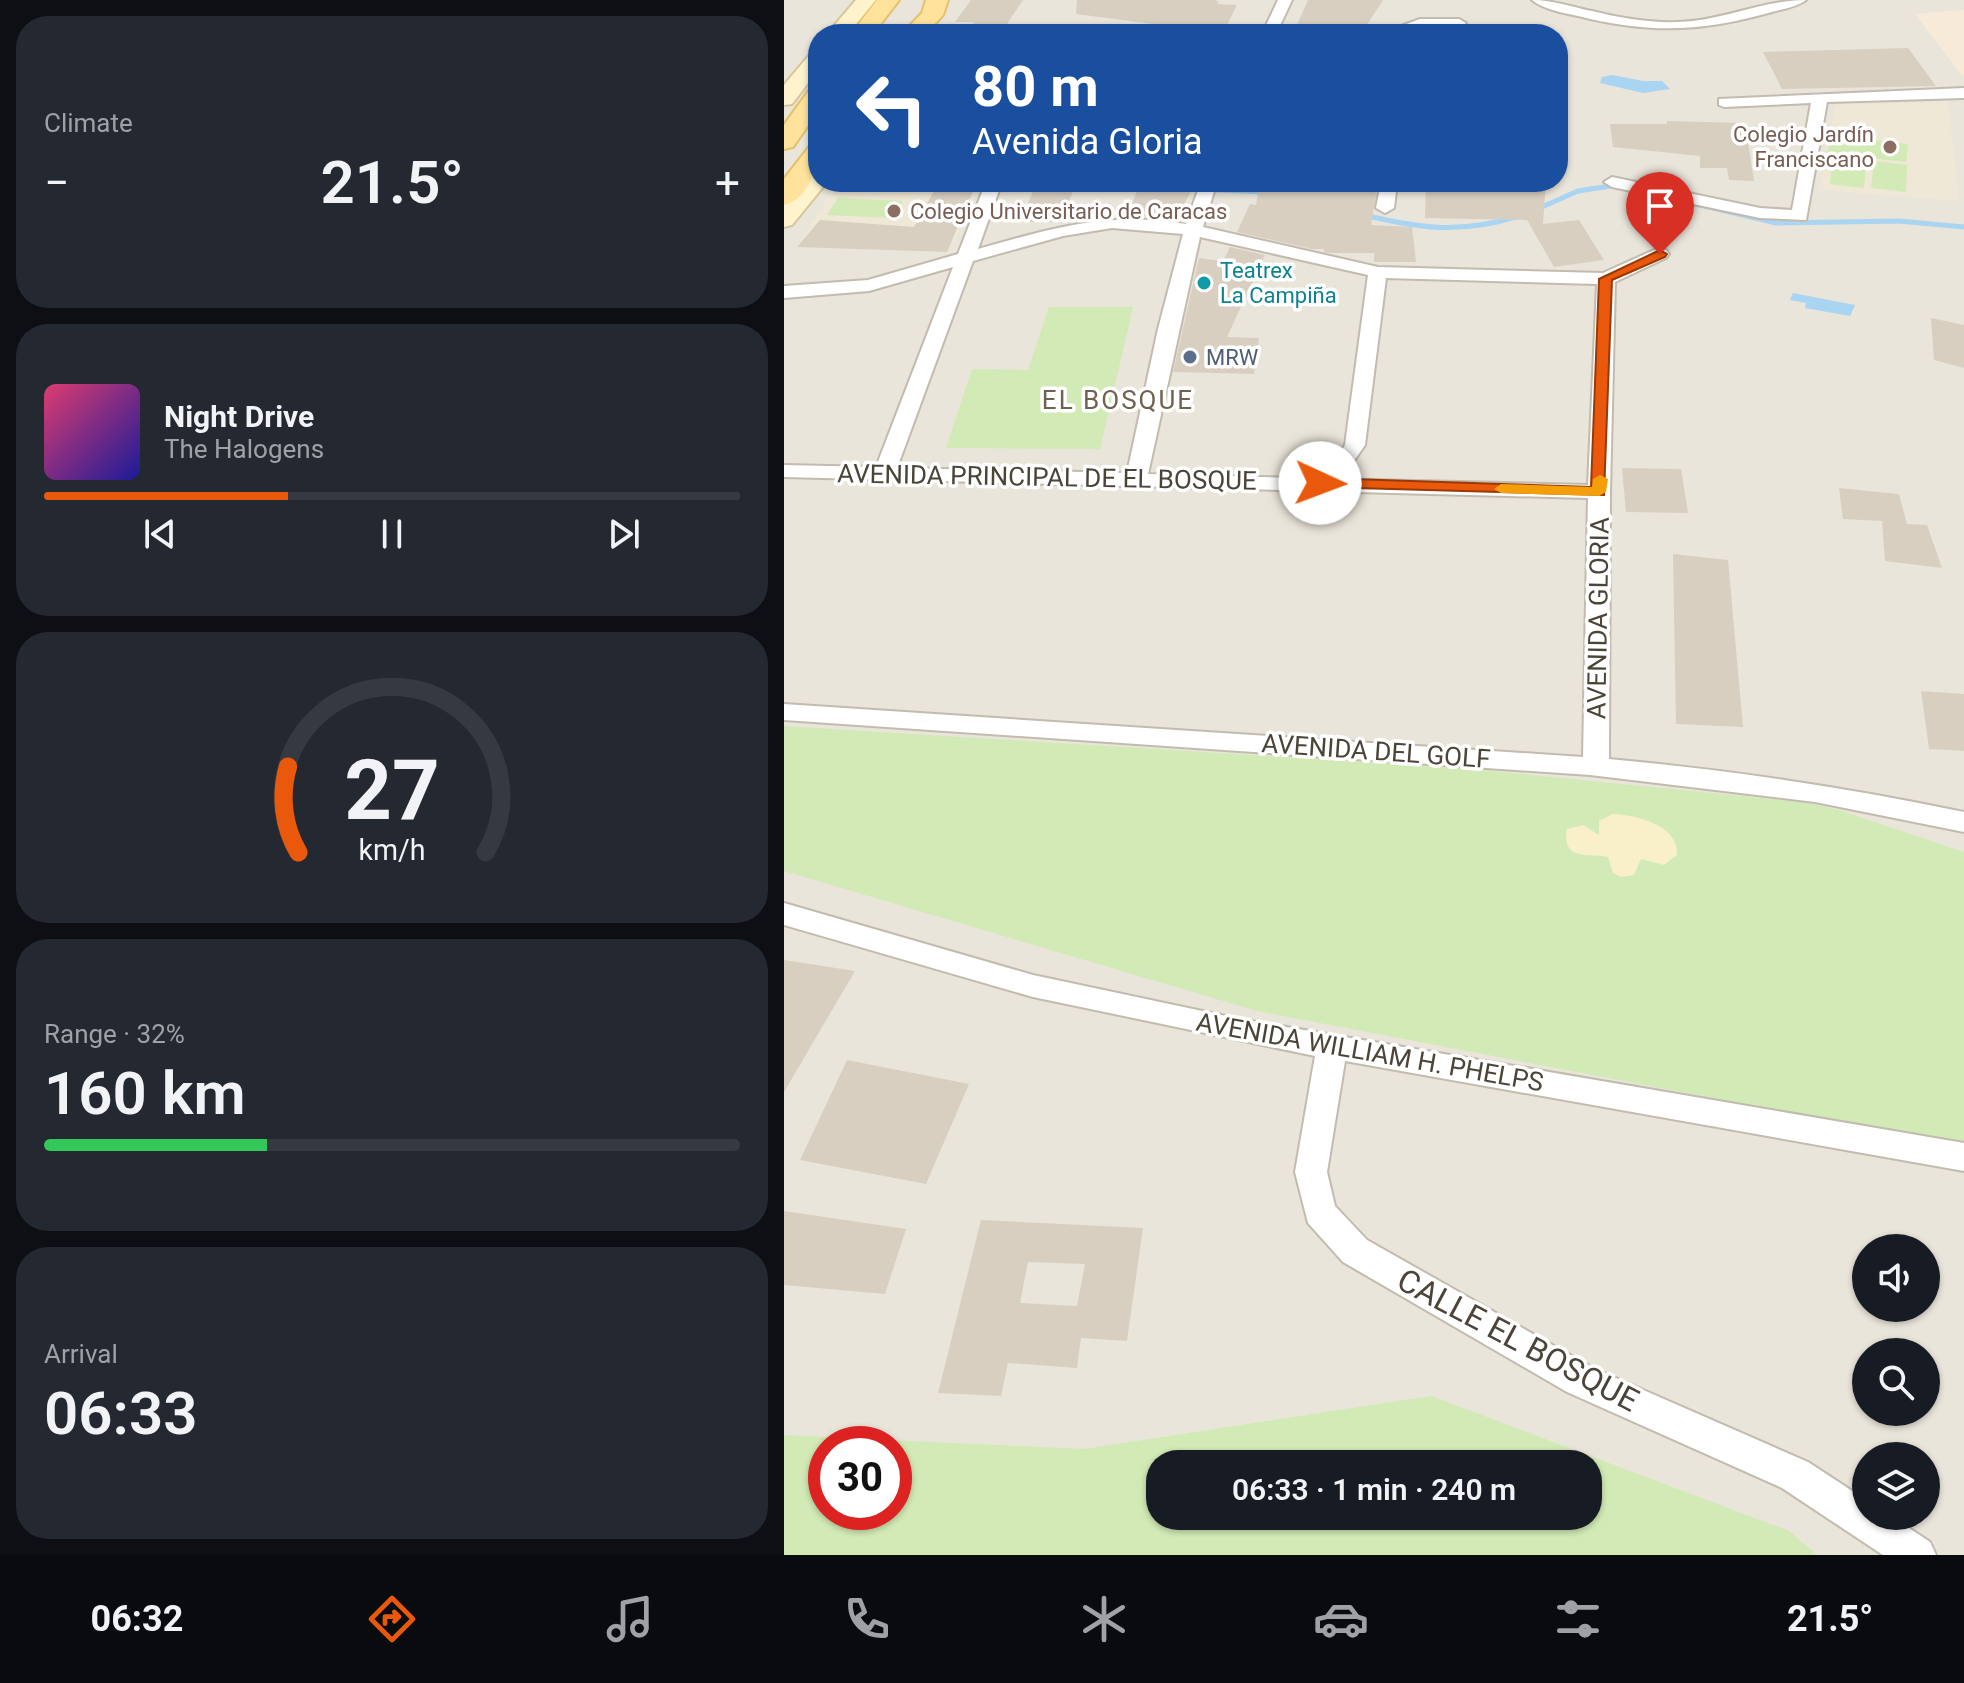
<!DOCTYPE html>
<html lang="en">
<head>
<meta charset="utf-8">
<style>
  :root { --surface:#171b24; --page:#242831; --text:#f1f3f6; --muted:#9ea1a6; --line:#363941; --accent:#ea580c }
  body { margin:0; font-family:Roboto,sans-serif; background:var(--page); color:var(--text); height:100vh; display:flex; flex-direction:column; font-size:30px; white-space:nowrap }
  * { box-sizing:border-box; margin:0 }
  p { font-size:26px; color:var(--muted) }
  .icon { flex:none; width:44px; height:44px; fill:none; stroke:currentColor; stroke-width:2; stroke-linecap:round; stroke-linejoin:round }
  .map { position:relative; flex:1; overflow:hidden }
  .details { display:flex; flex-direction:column; gap:16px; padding:16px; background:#0d0f14; width:784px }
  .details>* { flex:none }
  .hud { position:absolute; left:24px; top:24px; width:760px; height:168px; border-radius:32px; box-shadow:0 2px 6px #0004; background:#1a4fa0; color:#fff; overflow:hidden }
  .tools { position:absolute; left:1068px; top:1234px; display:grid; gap:16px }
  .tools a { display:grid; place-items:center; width:88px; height:88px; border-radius:50%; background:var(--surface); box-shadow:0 2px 6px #0004; font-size:40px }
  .speed { position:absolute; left:24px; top:1426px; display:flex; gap:16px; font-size:40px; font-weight:700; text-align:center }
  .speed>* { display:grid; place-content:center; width:104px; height:104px; border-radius:50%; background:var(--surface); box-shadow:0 2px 6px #0004; line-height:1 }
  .speed .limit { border:12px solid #d22; background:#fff; color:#111 }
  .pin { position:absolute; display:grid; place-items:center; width:68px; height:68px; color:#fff; margin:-82px -34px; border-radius:50% 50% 50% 0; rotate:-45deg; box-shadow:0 0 8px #0007 }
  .pin .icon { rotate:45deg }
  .me { position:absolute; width:88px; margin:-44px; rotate:92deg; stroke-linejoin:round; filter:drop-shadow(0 0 6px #0008) }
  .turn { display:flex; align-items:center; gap:28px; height:168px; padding:0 32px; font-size:36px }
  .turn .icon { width:104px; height:104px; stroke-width:2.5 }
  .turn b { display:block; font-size:56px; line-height:68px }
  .big { font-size:60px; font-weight:600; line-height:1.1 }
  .details .tile { flex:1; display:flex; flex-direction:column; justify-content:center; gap:12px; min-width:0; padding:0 28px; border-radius:32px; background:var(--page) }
  .details .dial { align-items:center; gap:0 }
  .dial svg { height:208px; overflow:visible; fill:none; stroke:var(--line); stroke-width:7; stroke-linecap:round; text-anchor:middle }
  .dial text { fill:var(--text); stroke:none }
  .song { display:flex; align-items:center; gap:24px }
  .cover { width:96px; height:96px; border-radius:12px; background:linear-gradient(135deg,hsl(340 70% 55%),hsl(240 70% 35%)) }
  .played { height:8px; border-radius:4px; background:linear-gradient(90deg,var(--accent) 35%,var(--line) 35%) }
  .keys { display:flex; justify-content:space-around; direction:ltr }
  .heat { display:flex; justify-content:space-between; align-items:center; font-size:44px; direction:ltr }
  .charge { height:12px; border-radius:6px; background:linear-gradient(90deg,#34c759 32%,var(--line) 0) }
  .trip { position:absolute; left:362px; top:1450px; width:456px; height:80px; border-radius:32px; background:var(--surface); box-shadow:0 2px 6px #0004; font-weight:600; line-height:80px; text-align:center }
  .tabs { display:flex; height:128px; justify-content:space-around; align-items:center; background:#090b0e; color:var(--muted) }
  .tabs .icon { width:56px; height:56px }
  .tabs .current { color:var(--accent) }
  .tabs b { font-size:36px; color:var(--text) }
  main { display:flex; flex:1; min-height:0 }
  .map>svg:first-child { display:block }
  .residential { fill:#eae5da; fill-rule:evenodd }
  .commercial { fill:#f7ead8 }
  .education { fill:#efe8d6 }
  .green { fill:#d2eab5; fill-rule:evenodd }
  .sand { fill:#f9efc9 }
  .water { fill:#a9d4f2 }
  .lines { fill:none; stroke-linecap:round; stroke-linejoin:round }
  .stream { stroke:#a9d4f2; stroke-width:5 }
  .building { fill:#d8cfc1; fill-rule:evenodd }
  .minor-casing { stroke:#c2bbae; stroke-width:4 }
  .secondary-casing { stroke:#d6c79b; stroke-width:4 }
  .primary-casing { stroke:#e6c16a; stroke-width:4 }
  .minor { fill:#fff; fill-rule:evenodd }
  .secondary { fill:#fff3cd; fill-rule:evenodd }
  .primary { fill:#ffe39c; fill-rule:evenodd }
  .route { fill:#ea580c; stroke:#983908; stroke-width:2 }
  .slow { fill:#f59e0b }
  .education-dot { fill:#8d6e63; stroke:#fff; stroke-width:3 }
  .culture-dot { fill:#0f9aa8; stroke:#fff; stroke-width:3 }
  .service-dot { fill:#5c6f8a; stroke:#fff; stroke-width:3 }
  .labels { text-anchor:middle; stroke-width:7; stroke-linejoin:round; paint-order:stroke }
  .far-education-label { font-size:22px; fill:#785e54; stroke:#fff; text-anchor:end }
  .far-culture-label { font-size:22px; fill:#0d838f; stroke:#fff; text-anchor:start }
  .far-service-label { font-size:22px; fill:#4e5e75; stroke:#fff; text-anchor:start }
  .far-quarter-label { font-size:26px; letter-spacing:2px; fill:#6e6250; stroke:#fff }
  .street-label { font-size:26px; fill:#4b4439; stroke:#fff }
  .near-street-label { font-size:32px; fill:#4b4439; stroke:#fff }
</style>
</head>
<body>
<main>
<section class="details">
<div class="tile"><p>Climate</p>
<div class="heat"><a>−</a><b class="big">21.5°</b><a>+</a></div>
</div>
<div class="tile">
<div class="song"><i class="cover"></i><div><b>Night Drive</b><p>The Halogens</p></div></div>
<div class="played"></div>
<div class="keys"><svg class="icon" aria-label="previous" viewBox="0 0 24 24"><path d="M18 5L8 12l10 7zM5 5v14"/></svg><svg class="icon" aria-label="pause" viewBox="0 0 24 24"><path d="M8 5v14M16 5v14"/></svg><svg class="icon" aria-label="next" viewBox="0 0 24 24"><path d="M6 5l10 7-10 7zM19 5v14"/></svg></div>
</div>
<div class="tile dial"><svg viewBox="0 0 100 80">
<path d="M14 69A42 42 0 1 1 86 69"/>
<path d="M14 69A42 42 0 0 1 10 36" stroke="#ea580c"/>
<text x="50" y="56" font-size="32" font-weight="700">27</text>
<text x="50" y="72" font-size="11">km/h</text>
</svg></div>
<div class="tile"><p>Range · 32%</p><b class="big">160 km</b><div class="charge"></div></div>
<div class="tile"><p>Arrival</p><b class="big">06:33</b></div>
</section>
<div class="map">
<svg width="1180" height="1555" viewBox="0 0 1180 1555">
  <rect width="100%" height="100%" fill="#f6f3ec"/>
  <path class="residential" d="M 0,0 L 1180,0 L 1180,10 L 1145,13 L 1180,60 L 1180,1555 L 0,1555 ZM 34,34 L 774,34 L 774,182 L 34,182 ZM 1082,1248 L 1142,1248 L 1142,1308 L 1082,1308 ZM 1082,1352 L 1142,1352 L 1142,1412 L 1082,1412 ZM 42,1444 L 110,1444 L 110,1512 L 42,1512 ZM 1082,1456 L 1142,1456 L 1142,1516 L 1082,1516 ZM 376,1464 L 804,1464 L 804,1516 L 376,1516 Z"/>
  <path class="commercial" d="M 1180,10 L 1180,78 L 1131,14 Z"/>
  <g class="education">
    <path d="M 1164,102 L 1175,201 L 1036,190 L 1051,105 Z"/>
    <path d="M 53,182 L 198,182 L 170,243 L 18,240 Z"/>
  </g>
  <g class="green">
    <path d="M 1047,135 L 1124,144 L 1122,162 L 1043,153 Z"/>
    <path d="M 1049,158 L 1082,161 L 1080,188 L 1046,184 Z"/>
    <path d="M 1090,161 L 1123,165 L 1122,192 L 1087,188 Z"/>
    <path d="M 54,198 L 119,201 L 109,218 L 43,215 Z"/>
    <path d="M 265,307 L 349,307 L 316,449 L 162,448 L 188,369 L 244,370 Z"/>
    <path d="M 0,726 L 678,768 L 1019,802 L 1055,810 L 1180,852 L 1180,1146 L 473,1011 L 0,871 Z"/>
    <path d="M 647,1396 L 1005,1531 L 1033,1555 L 0,1555 L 0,1435 L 300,1449 ZM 42,1444 L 110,1444 L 110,1512 L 42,1512 ZM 376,1464 L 804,1464 L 804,1516 L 376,1516 Z"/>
  </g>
  <path class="sand" d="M 828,814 C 853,815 895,825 893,855 L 880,865 L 857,859 L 850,875 L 837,877 L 829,873 L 824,857 C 806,853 777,862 783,829 L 799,825 L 815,835 L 815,821 Z"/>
  <g class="water">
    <path d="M 828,75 L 859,81 L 878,81 L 886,89 L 859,93 L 816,83 L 818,77 Z"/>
    <path d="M 1009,293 L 1071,305 L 1066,316 L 1021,308 L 1022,303 L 1006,300 Z"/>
  </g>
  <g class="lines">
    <g class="stream">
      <path d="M 364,182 L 391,188 L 482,192"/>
      <path d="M 912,204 L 992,223 L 1115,221 L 1180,227"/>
      <path d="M 751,210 L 794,191 L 833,185"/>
      <path d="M 580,215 C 638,229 677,234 735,216"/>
    </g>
  </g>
  <g class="building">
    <path d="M 187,0 L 239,0 L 221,27 L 204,29 L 188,29 L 190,22 L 171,22 Z"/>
    <path d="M 293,0 L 431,0 L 435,2 L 433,4 L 453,5 L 439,33 L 292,14 Z"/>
    <path d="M 524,0 L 599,0 L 577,34 L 509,34 Z"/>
    <path d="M 1124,48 L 1152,86 L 998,89 L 979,52 Z"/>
    <path d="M 883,121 L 961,123 L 970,181 L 945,180 L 943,168 L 916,168 L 916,156 L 829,147 L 826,124 L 883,124 Z"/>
    <path d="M 155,182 L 193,182 L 163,252 L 13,247 L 36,220 L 130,227 Z"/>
    <path d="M 253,182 L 292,182 L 278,222 L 236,222 Z"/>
    <path d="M 476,182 L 594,182 L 587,225 L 628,227 L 632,262 L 590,262 L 590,253 L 546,253 L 540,252 L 540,249 L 528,249 L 453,232 L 466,204 L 472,205 Z"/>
    <path d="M 762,182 L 759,224 L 795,220 L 820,260 L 770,267 L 743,220 L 641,218 L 642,184 Z"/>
    <path d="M 354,188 L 407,191 L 397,210 L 389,216 L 343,217 Z"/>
    <path d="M 446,247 L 481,255 L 443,337 L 475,338 L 470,374 L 389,372 L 415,258 L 439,261 Z"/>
    <path d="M 1147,318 L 1180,325 L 1180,368 L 1150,360 Z"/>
    <path d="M 838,468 L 897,469 L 904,513 L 842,512 Z"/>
    <path d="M 1055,488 L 1115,494 L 1123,524 L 1143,525 L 1158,568 L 1101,561 L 1098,521 L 1059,519 Z"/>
    <path d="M 889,554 L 944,560 L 959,727 L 892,724 Z"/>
    <path d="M 1137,691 L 1180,694 L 1180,751 L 1145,749 Z"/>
    <path d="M 0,960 L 71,971 L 0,1092 Z"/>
    <path d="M 63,1060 L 185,1084 L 142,1184 L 16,1160 Z"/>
    <path d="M 0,1211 L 122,1229 L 101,1294 L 0,1285 Z"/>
    <path d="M 197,1220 L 359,1228 L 343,1341 L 297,1338 L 293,1368 L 224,1363 L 217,1396 L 154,1393 ZM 244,1262 L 301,1264 L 293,1306 L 236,1303 Z"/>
  </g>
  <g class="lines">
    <g class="minor-casing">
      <g id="minor">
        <path d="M 494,0 L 508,0 L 492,34 L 478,34 Z"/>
        <path d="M 748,0 C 770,0 787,7 808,11 C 836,18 866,23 894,22 C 938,21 978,0 1022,0 C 1013,7 999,9 988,12 C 917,32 866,34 794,16 C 779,13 759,9 748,0 Z"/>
        <path d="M 636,19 L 675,19 L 682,23 C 670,32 652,24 637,28 C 626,30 628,34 614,34 L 617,26 Z"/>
        <path d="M 1180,88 L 1180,98 L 1043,102 L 1022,220 L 976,218 L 828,187 L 820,182 L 828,177 L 976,208 L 1008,210 L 1027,103 L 940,107 L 935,105 L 935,99 Z"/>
        <path d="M 202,182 L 218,182 L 194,249 C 269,228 323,211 402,224 L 417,182 L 433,182 L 419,227 L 594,267 L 819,273 L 870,250 L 882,250 L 885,254 L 882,258 L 831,282 L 826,492 L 825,759 C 945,770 1062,787 1180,812 L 1180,832 L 1031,802 L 806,775 L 0,720 L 0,704 L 799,757 L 804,498 L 0,477 L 0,465 L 92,467 L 169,267 L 85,291 L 0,298 L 0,286 L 84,280 L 174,254 ZM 328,228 L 399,234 L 374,329 L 343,473 L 113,468 L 189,261 L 279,236 ZM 416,237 L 584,275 L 561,445 C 548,469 527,463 512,478 L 364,474 ZM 602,278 L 813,284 L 804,485 L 544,479 L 565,468 L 581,445 Z"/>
        <path d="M 597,182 L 613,182 L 610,208 L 601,213 L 592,208 Z"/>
        <path d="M 0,903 L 249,975 L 456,1019 L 1180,1143 L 1180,1171 L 561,1061 L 543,1172 L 551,1206 L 583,1240 L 809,1368 L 1024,1462 L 1082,1500 L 1082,1516 L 1107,1516 L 1146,1542 L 1152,1555 L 1099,1555 L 998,1488 L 783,1392 L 559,1262 L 524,1223 L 511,1172 L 531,1056 L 249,997 L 0,925 Z"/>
      </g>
    </g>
    <g class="secondary-casing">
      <g id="secondary">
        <path d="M 72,0 L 92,0 L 64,34 L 43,34 Z"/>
        <path d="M 34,51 L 34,70 L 8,104 L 0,105 L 0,85 L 27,53 Z"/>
        <path d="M 34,171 L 34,182 L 43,182 L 8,225 L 0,227 L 0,205 L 26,173 Z"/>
      </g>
    </g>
    <g class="primary-casing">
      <g id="primary">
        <path d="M 93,0 L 115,0 L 89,34 L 67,34 Z"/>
        <path d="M 142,0 L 164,0 L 159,15 L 141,34 L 118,34 L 138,13 Z"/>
        <path d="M 34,87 L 34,111 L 9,147 L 0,149 L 0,125 L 26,89 Z"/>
        <path d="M 34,144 C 34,167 25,199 0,205 L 0,179 L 25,147 Z"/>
      </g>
    </g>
    <use href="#minor" class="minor"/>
    <use href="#secondary" class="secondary"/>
    <use href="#primary" class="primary"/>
  </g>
  <path class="route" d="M 876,250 L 883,254 L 881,257 L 828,280 L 820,495 L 536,487 L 529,483 L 536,478 L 807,487 L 815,279 Z"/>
  <path class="slow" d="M 816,475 L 824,479 L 822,492 L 815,496 L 717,493 L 710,489 L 717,484 L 808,487 L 809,479 Z"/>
  <g class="education-dot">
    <circle cx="1106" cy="147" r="8"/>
    <circle cx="110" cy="211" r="8"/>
  </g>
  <circle class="culture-dot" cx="420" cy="283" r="8"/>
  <circle class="service-dot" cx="406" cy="357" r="8"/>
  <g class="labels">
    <g class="far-education-label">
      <text x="1090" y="142">Colegio Jardín<tspan x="1090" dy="25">Franciscano</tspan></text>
      <text x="126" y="219" text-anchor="start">Colegio Universitario de Caracas</text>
    </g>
    <g class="far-culture-label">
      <text x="436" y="278">Teatrex<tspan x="436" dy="25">La Campiña</tspan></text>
    </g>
    <g class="far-service-label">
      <text x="422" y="365">MRW</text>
    </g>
    <g class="far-quarter-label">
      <text x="334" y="409">EL BOSQUE</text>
    </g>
    <g class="street-label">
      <text transform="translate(263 477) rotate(1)" y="9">AVENIDA PRINCIPAL DE EL BOSQUE</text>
      <text transform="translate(814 618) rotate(-89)" y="9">AVENIDA GLORIA</text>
      <text transform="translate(592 751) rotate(4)" y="9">AVENIDA DEL GOLF</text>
      <text transform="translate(586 1052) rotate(10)" y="9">AVENIDA WILLIAM H. PHELPS</text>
    </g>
    <g class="near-street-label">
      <text transform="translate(734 1340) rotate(28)" y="11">CALLE EL BOSQUE</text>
    </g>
  </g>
</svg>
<div class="tools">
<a><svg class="icon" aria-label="sound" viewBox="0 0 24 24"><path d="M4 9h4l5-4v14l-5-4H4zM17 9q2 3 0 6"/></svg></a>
<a><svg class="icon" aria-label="search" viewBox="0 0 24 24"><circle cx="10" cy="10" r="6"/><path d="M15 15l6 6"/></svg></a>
<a><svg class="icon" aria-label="layers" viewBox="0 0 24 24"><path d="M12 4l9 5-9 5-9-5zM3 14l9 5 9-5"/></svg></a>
</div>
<div class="speed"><div class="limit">30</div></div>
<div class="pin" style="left:876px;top:254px;background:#d93025"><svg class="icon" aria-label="arrive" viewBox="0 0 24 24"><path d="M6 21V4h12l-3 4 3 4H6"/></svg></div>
<svg class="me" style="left:536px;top:483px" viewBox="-20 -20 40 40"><circle r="19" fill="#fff"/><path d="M0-13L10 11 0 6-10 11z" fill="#ea580c"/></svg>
<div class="trip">06:33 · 1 min · 240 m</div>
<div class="hud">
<div class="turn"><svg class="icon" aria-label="left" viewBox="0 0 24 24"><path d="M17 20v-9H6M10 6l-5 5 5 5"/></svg><div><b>80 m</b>Avenida Gloria</div></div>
</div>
</div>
</main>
<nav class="tabs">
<b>06:32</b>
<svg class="icon current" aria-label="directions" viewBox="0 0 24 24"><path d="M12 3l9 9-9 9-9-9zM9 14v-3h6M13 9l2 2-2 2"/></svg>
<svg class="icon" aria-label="music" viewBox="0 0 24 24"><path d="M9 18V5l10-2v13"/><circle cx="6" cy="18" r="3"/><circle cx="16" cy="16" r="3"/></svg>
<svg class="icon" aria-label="phone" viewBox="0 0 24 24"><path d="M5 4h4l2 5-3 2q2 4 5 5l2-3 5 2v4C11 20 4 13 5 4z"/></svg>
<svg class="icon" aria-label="climate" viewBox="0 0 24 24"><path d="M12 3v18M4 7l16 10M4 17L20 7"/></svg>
<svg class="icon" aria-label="car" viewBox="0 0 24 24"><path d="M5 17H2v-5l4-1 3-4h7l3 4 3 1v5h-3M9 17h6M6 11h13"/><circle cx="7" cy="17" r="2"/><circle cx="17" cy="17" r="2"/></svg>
<svg class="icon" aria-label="filters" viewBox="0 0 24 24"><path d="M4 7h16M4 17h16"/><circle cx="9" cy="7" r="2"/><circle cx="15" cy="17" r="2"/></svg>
<b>21.5°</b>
</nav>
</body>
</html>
